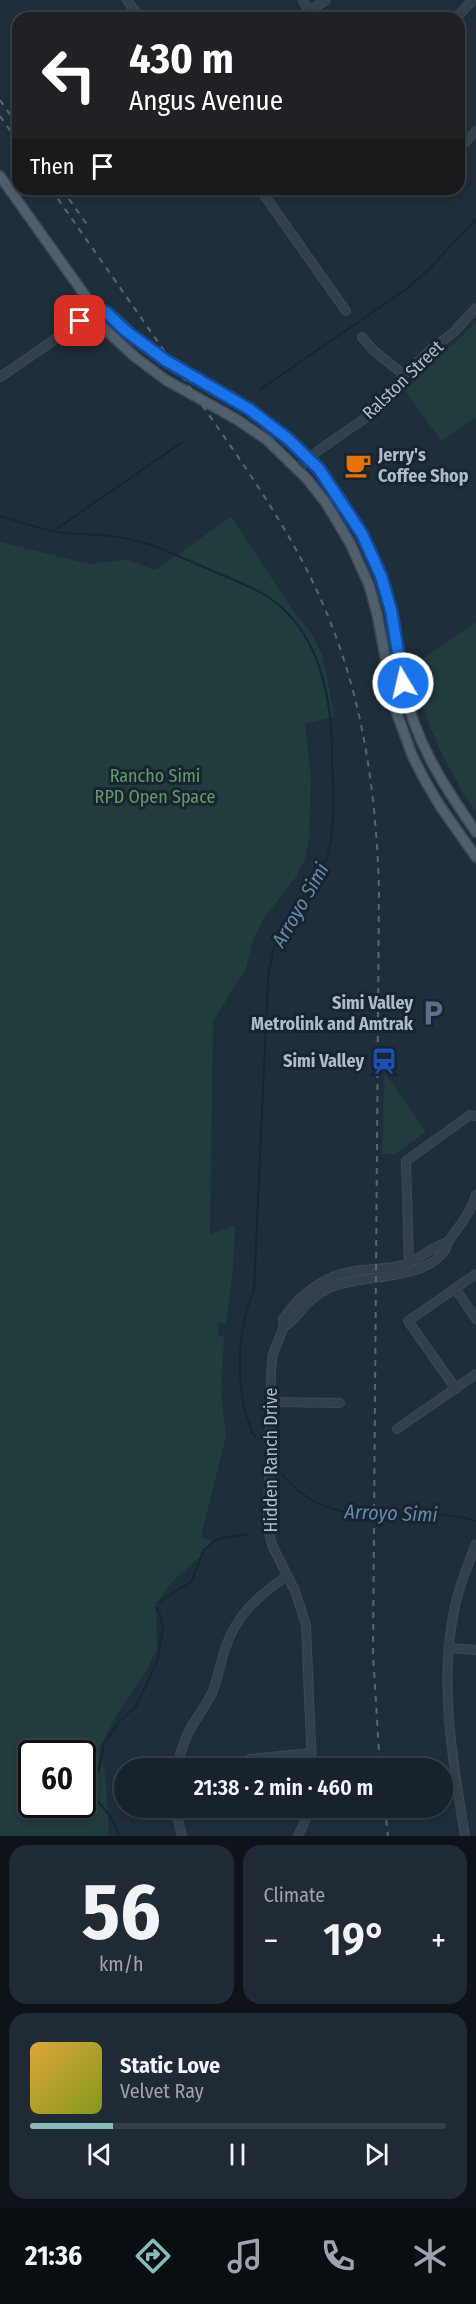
<!DOCTYPE html>
<html lang="en">
<head>
<meta charset="utf-8">
<style>
  :root { --surface:#17222c; --page:#202a34; --text:#f1f3f6; --muted:#9ea4a9; --line:#363f48; --accent:#8bbbb9 }
  body { margin:0; font-family:"Fira Sans Condensed",sans-serif; background:var(--page); color:var(--text); height:100vh; display:flex; flex-direction:column; font-size:22px; white-space:nowrap }
  * { box-sizing:border-box; margin:0 }
  p { font-size:20px; color:var(--muted) }
  .icon { flex:none; width:33px; height:33px; fill:none; stroke:currentColor; stroke-width:2; stroke-linecap:round; stroke-linejoin:round }
  .map { position:relative; height:1836px; overflow:hidden }
  .sheet { display:flex; flex-direction:column; gap:9px; padding:9px; background:#0d1318; flex:1 }
  .sheet>* { flex:none }
  .hud { position:absolute; left:12px; top:12px; width:453px; height:183px; border-radius:18px; box-shadow:0 3px 9px #0003,0 0 0 2px var(--line); background:#202124; color:#fff; overflow:hidden }
  .speed { position:absolute; left:18px; top:1740px; display:flex; gap:12px; font-size:30px; font-weight:700; text-align:center }
  .speed>* { display:grid; place-content:center; width:78px; height:78px; border-radius:50%; background:var(--surface); box-shadow:0 3px 9px #0003,0 0 0 2px var(--line); line-height:1 }
  .speed .limit { border:3px solid #111; border-radius:9px; background:#fff; color:#111 }
  .pin { position:absolute; display:grid; place-items:center; width:51px; height:51px; color:#fff; margin:-26px; border-radius:12px; box-shadow:0 3px 9px #0006 }
  .me { position:absolute; width:66px; margin:-33px; rotate:351deg; stroke-linejoin:round; filter:drop-shadow(0 0 4px #0008) }
  .turn { display:flex; align-items:center; gap:21px; height:126px; padding:0 18px; font-size:27px }
  .turn .icon { width:78px; height:78px; stroke-width:2.5 }
  .turn b { display:block; font-size:42px; line-height:51px }
  .then { display:flex; align-items:center; height:57px; padding:0 18px; background:#0003; gap:12px; font-size:22px }
  .big { font-size:45px; font-weight:600; line-height:1.1 }
  .sheet .widget { flex:1; display:flex; flex-direction:column; justify-content:center; gap:9px; min-width:0; padding:0 21px; border-radius:18px; background:var(--page) }
  .sheet .dial { align-items:center; gap:0 }
  .dial b { font-size:78px; line-height:1 }
  .song { display:flex; align-items:center; gap:18px }
  .cover { width:72px; height:72px; border-radius:9px; background:linear-gradient(135deg,hsl(40 70% 55%),hsl(70 70% 35%)) }
  .played { height:6px; border-radius:3px; background:linear-gradient(90deg,var(--accent) 20%,var(--line) 20%) }
  .keys { display:flex; justify-content:space-around; direction:ltr }
  .heat { display:flex; justify-content:space-between; align-items:center; font-size:33px; direction:ltr }
  .sheet .tiles { flex:1; display:grid; gap:9px; grid-template-columns:1fr 1fr }
  .widget:last-child { grid-column:span 2 }
  .trip { position:absolute; left:114px; top:1758px; width:339px; height:60px; border-radius:30px; background:var(--surface); box-shadow:0 3px 9px #0003,0 0 0 2px var(--line); font-weight:600; line-height:60px; text-align:center }
  .dock { display:flex; height:96px; justify-content:space-around; align-items:center; background:#090e12; color:var(--muted) }
  .dock .icon { width:42px; height:42px }
  .dock .current { color:var(--accent) }
  .dock b { font-size:27px; color:var(--text) }
  .map>svg:first-child { display:block }
  .green { fill:#213c3c; fill-rule:evenodd }
  .lines { fill:none; stroke-linecap:round; stroke-linejoin:round }
  .stream { stroke:#12273a; stroke-width:2 }
  .minor-casing { stroke:#3c4955; stroke-width:10 }
  .major-casing { stroke:#3c4955; stroke-width:12 }
  .minor { stroke:#33404c; stroke-width:8 }
  .major { stroke:#515f6c; stroke-width:9 }
  .rail { stroke:#546573; stroke-width:2; stroke-dasharray:6 6; stroke-linecap:butt }
  .route-casing { stroke:#114b97; stroke-width:15 }
  .route { stroke:#1a73e8; stroke-width:10 }
  .labels { text-anchor:middle; stroke-width:6; stroke-linejoin:round; paint-order:stroke }
  .street-label { font-size:18px; fill:#aebbc8; stroke:#182530 }
  .poi-label { font-size:18px; font-weight:bold; fill:#aebbc8; stroke:#182530; text-anchor:end }
  .park-label { font-size:18px; fill:#629b69; stroke:#182530 }
  .water-label { font-size:20px; font-style:italic; fill:#638aab; stroke:#182530 }
</style>
</head>
<body>
<div class="map">
<svg width="476" height="1836" viewBox="0 0 476 1836">
  <rect width="100%" height="100%" fill="#1f2e3b"/>
  <g class="green">
    <path d="M 476,321 L 476,417 L 441,441 L 405,390 L 421,369 L 457,341 Z"/>
    <path d="M 231,517 L 292,609 L 311,633 L 321,652 L 326,671 L 334,717 L 305,724 L 311,779 L 309,839 L 305,859 L 296,877 L 264,918 L 253,940 L 246,968 L 213,1022 L 210,1235 L 234,1225 L 235,1227 L 233,1268 L 226,1323 L 219,1323 L 218,1335 L 224,1337 L 221,1391 L 226,1437 L 201,1537 L 215,1542 L 169,1585 L 156,1603 L 157,1648 L 148,1668 L 116,1716 L 100,1748 L 105,1773 L 109,1836 L 0,1836 L 0,542 L 88,564 L 128,560 L 155,570 ZM 32,1754 L 82,1754 L 82,1804 L 32,1804 Z"/>
    <path d="M 476,622 L 476,812 C 445,766 423,720 412,666 Z"/>
    <path d="M 384,1076 L 387,1076 L 426,1132 L 395,1154 L 382,1154 Z"/>
  </g>
  <g class="lines">
    <g class="stream">
      <path d="M 259,390 L 408,288 L 429,269 L 476,219"/>
      <path d="M 0,516 C 21,522 44,531 66,533 C 87,535 108,534 129,539 C 156,544 181,558 206,568 C 223,576 243,583 260,592 C 317,624 331,690 332,750 C 332,784 337,821 328,854 C 321,880 301,898 287,919 C 275,937 271,958 268,979 L 254,1290 C 236,1331 234,1398 255,1437"/>
      <path d="M 55,530 L 181,443"/>
      <path d="M 282,1474 C 334,1540 408,1499 476,1521"/>
      <path d="M 159,1602 L 192,1581 L 203,1551 L 212,1543 L 221,1538 L 249,1534"/>
      <path d="M 98,1773 L 104,1743 L 120,1721 L 137,1705 L 158,1659 L 163,1628 L 160,1614 L 156,1607"/>
      <path d="M 94,1781 C 90,1798 103,1805 111,1818 C 114,1823 117,1830 119,1836"/>
    </g>
    <g class="minor-casing">
      <g id="minor">
        <path d="M 127,0 L 140,18"/>
        <path d="M 303,0 L 312,18"/>
        <path d="M 308,12 L 326,0"/>
        <path d="M 456,18 L 473,0"/>
        <path d="M 459,149 L 476,131"/>
        <path d="M 260,189 L 346,311"/>
        <path d="M 362,337 L 373,350 L 404,375"/>
        <path d="M 0,377 L 73,327 L 94,308"/>
        <path d="M 298,469 L 319,450 L 377,410 L 387,401 L 404,375 L 428,352 L 454,332 L 476,308"/>
        <path d="M 409,1263 L 406,1161 L 470,1115 L 476,1116"/>
        <path d="M 455,1288 L 476,1319"/>
        <path d="M 284,1326 C 294,1322 297,1314 304,1307 C 311,1299 320,1293 329,1288 C 360,1274 426,1281 445,1250 C 447,1248 447,1244 448,1242 C 459,1226 470,1214 476,1195"/>
        <path d="M 456,1389 L 408,1321 L 476,1274"/>
        <path d="M 270,1402 L 340,1403"/>
        <path d="M 397,1429 L 476,1374"/>
        <path d="M 449,1648 L 476,1650"/>
        <path d="M 250,1759 L 311,1753"/>
        <path d="M 177,1768 C 179,1756 183,1745 188,1733 C 195,1720 205,1707 212,1693 C 218,1679 220,1664 225,1649 C 236,1615 258,1596 287,1576"/>
        <path d="M 312,1768 L 306,1625 L 295,1591 L 272,1545 L 268,1529 L 271,1370 L 273,1354 L 284,1326 L 283,1319 C 300,1294 325,1275 355,1271 C 370,1268 387,1270 402,1265 C 418,1261 433,1245 447,1243"/>
        <path d="M 175,1808 L 182,1836"/>
        <path d="M 298,1836 L 311,1808"/>
        <path d="M 465,1836 C 454,1767 440,1692 452,1622 C 456,1595 466,1569 476,1544"/>
      </g>
    </g>
    <g class="major-casing">
      <g id="major">
        <path d="M 0,176 L 94,308 L 96,321 L 135,357 L 166,380 L 236,419 L 267,440 L 307,479 L 326,503 L 350,543 L 369,585 L 377,614 L 395,708 L 412,755 L 423,777 L 440,806 L 476,857"/>
        <path d="M 94,308 C 97,309 103,310 107,312 C 117,318 136,339 147,348 C 159,357 172,365 185,373 C 206,385 228,395 248,408 C 316,453 364,520 388,598 C 396,625 398,654 403,683 C 414,740 443,785 476,832"/>
      </g>
    </g>
    <use href="#minor" class="minor"/>
    <use href="#major" class="major"/>
    <g class="rail">
      <path d="M 0,100 L 18,126"/>
      <path d="M 0,116 L 18,142"/>
      <path d="M 51,189 C 103,263 155,338 207,412 C 251,475 295,538 325,609 C 363,698 376,792 379,888 L 373,1654 L 380,1768"/>
      <path d="M 62,189 L 88,226"/>
      <path d="M 385,1808 L 388,1836"/>
    </g>
  </g>
  <g class="lines">
    <g class="route-casing">
      <path id="route" d="M 80,321 L 94,308 L 106,312 L 126,331 L 165,360 L 249,409 L 287,438 L 319,469 L 362,534 L 381,576 L 391,610 L 403,683"/>
    </g>
    <use href="#route" class="route"/>
  </g>
  <defs>
    <g id="cafe-bare" transform="scale(2.07)"><path d="M-5.5-4.5H6V0H3Q3 3.5 0 3.5H-2.5Q-5.5 3.5-5.5 0ZM3-3.2v2h1.7v-2ZM-6 4.5H4V6H-6Z" fill="#e8710a" stroke="#182530" stroke-width="2.5" paint-order="stroke"/></g>
    <g id="parking-bare" transform="scale(2.07)"><path d="M-3.5-5.5H1a3.5 3.5 0 0 1 0 7H-1V5.5H-3.5ZM-1-3.4V-.6H.8a1.4 1.4 0 0 0 0-2.8Z" fill="#5c6f8a" stroke="#182530" stroke-width="2.5" paint-order="stroke"/></g>
    <g id="station-bare" transform="scale(2.07)"><path d="M-3-6H3Q5-6 5-4V2Q5 4 3 4L4.5 6H3L1.5 4h-3L-3 6H-4.5L-3 4Q-5 4-5 2V-4Q-5-6-3-6ZM-3.5-4v3h7v-3ZM-3.5 1v1.5H-2V1ZM2 1v1.5H3.5V1Z" fill="#1a4fb4" stroke="#182530" stroke-width="2.5" paint-order="stroke"/></g>
  </defs>
  <g fill-rule="evenodd">
    <use href="#cafe-bare" x="358" y="465"/>
    <use href="#parking-bare" x="433" y="1013"/>
    <use href="#station-bare" x="384" y="1061"/>
  </g>
  <g class="labels">
    <g class="street-label">
      <text transform="translate(403 380) rotate(-44)" y="6">Ralston Street</text>
      <text transform="translate(271 1460) rotate(-90)" y="6">Hidden Ranch Drive</text>
    </g>
    <g class="poi-label">
      <text x="378" y="461" text-anchor="start">Jerry's<tspan x="378" dy="21">Coffee Shop</tspan></text>
      <text x="413" y="1009">Simi Valley<tspan x="413" dy="21">Metrolink and Amtrak</tspan></text>
      <text x="364" y="1067">Simi Valley</text>
    </g>
    <g class="park-label">
      <text x="155" y="782">Rancho Simi<tspan x="155" dy="21">RPD Open Space</tspan></text>
    </g>
    <g class="water-label">
      <text transform="translate(300 905) rotate(-60)" y="7">Arroyo Simi</text>
      <text transform="translate(391 1513) rotate(2)" y="7">Arroyo Simi</text>
    </g>
  </g>
</svg>
<div class="speed"><div class="limit">60</div></div>
<div class="pin" style="left:80px;top:321px;background:#d93025"><svg class="icon" aria-label="arrive" viewBox="0 0 24 24"><path d="M6 21V4h12l-3 4 3 4H6"/></svg></div>
<svg class="me" style="left:403px;top:683px" viewBox="-20 -20 40 40"><circle r="17" fill="#1a73e8" stroke="#fff" stroke-width="3"/><path d="M0-11L8 9 0 5-8 9z" fill="#fff"/></svg>
<div class="trip">21:38 · 2 min · 460 m</div>
<div class="hud">
<div class="turn"><svg class="icon" aria-label="left" viewBox="0 0 24 24"><path d="M17 20v-9H6M10 6l-5 5 5 5"/></svg><div><b>430 m</b>Angus Avenue</div></div>
<div class="then">Then<svg class="icon" aria-label="arrive" viewBox="0 0 24 24"><path d="M6 21V4h12l-3 4 3 4H6"/></svg></div>
</div>
</div>
<section class="sheet">
<div class="tiles">
<div class="widget dial"><b>56</b><p>km/h</p></div>
<div class="widget"><p>Climate</p>
<div class="heat"><a>−</a><b class="big">19°</b><a>+</a></div>
</div>
<div class="widget">
<div class="song"><i class="cover"></i><div><b>Static Love</b><p>Velvet Ray</p></div></div>
<div class="played"></div>
<div class="keys"><svg class="icon" aria-label="previous" viewBox="0 0 24 24"><path d="M18 5L8 12l10 7zM5 5v14"/></svg><svg class="icon" aria-label="pause" viewBox="0 0 24 24"><path d="M8 5v14M16 5v14"/></svg><svg class="icon" aria-label="next" viewBox="0 0 24 24"><path d="M6 5l10 7-10 7zM19 5v14"/></svg></div>
</div>
</div>
</section>
<nav class="dock">
<b>21:36</b>
<svg class="icon current" aria-label="directions" viewBox="0 0 24 24"><path d="M12 3l9 9-9 9-9-9zM9 14v-3h6M13 9l2 2-2 2"/></svg>
<svg class="icon" aria-label="music" viewBox="0 0 24 24"><path d="M9 18V5l10-2v13"/><circle cx="6" cy="18" r="3"/><circle cx="16" cy="16" r="3"/></svg>
<svg class="icon" aria-label="phone" viewBox="0 0 24 24"><path d="M5 4h4l2 5-3 2q2 4 5 5l2-3 5 2v4C11 20 4 13 5 4z"/></svg>
<svg class="icon" aria-label="climate" viewBox="0 0 24 24"><path d="M12 3v18M4 7l16 10M4 17L20 7"/></svg>
</nav>
</body>
</html>
